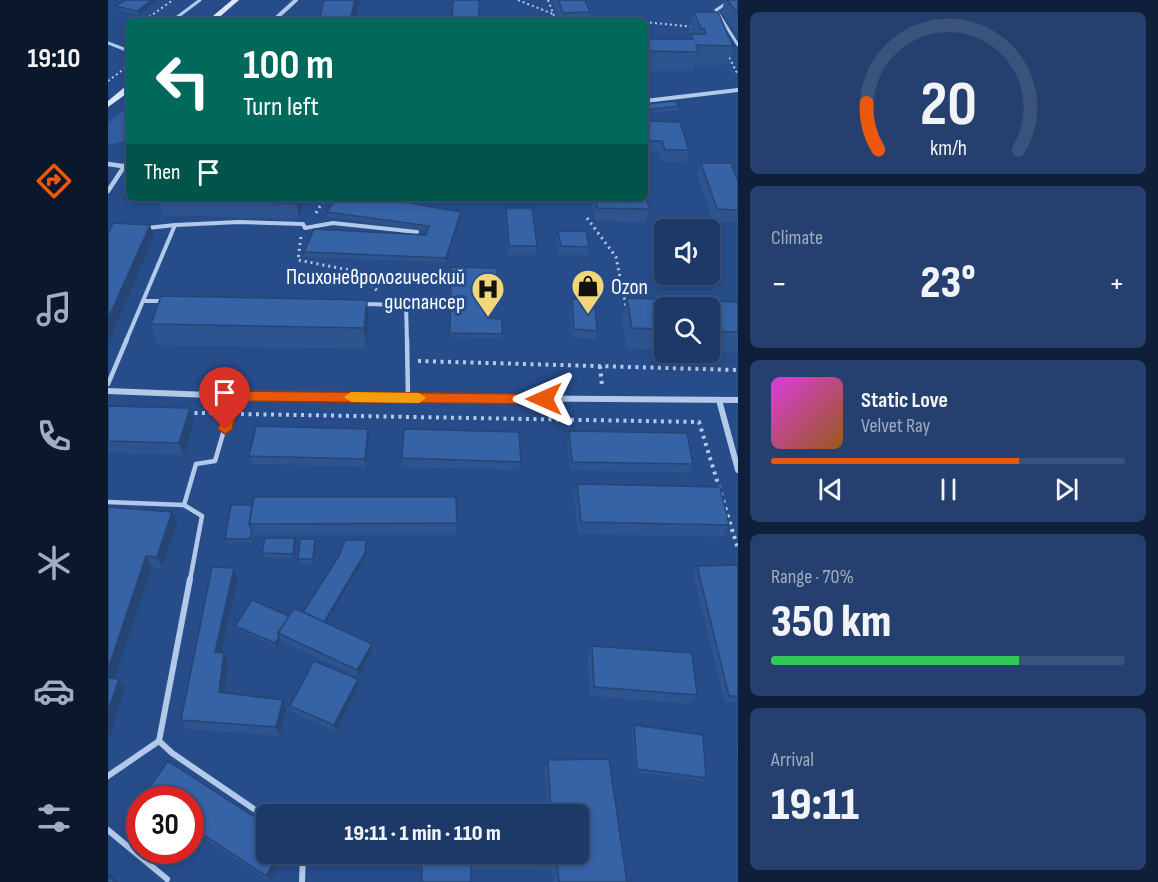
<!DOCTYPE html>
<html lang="en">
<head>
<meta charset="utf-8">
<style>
  :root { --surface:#1c3968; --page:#25406e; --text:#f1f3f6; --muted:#a0acc0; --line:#3a537c; --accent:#ea580c }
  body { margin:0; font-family:"Sofia Sans Condensed",sans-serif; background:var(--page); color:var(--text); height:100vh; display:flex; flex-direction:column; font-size:22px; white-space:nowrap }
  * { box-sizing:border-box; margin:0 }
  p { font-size:20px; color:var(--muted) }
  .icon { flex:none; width:33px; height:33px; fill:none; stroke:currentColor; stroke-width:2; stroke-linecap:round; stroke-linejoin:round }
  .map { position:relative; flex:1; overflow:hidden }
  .drawer { display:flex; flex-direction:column; gap:12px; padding:12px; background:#0f1f39; width:420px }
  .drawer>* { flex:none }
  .banner { position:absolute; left:18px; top:18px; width:522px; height:183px; border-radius:9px; box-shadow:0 3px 9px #0003,0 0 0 2px var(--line); background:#00695c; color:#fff; overflow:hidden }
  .fabs { position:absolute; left:546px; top:219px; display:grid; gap:12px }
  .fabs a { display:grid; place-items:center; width:66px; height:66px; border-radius:9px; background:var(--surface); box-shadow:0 3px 9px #0003,0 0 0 2px var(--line); font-size:30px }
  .speed { position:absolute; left:18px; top:786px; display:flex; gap:12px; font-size:30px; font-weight:700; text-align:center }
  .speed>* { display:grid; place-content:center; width:78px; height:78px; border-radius:50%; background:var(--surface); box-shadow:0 3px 9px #0003,0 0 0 2px var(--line); line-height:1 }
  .speed .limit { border:9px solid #d22; background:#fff; color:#111 }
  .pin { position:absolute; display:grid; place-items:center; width:51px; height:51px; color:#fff; margin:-62px -26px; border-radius:50% 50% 50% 0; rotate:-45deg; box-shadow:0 0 6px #0007 }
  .pin .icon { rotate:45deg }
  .me { position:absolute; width:66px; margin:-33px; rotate:270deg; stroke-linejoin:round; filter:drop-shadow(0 0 4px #0008) }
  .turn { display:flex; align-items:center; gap:21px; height:126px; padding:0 18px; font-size:27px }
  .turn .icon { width:78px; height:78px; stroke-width:2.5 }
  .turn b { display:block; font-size:42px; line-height:51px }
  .then { display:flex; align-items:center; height:57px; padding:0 18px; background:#0003; gap:12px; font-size:22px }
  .big { font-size:45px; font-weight:800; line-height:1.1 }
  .drawer .widget { flex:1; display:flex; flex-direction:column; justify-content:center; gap:9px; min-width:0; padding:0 21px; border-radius:9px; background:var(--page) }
  .drawer .dial { align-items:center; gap:0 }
  .dial svg { height:156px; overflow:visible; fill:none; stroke:var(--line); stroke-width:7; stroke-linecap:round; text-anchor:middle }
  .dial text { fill:var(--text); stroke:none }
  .song { display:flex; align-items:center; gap:18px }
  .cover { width:72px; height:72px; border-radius:9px; background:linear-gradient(135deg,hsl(300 70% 55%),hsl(30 70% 35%)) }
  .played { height:6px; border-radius:3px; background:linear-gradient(90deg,var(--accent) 70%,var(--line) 70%) }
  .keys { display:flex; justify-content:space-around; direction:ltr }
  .heat { display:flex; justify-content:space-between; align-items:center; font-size:33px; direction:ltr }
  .charge { height:9px; border-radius:4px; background:linear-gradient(90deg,#34c759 70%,var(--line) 0) }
  .trip { position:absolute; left:148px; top:804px; width:333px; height:60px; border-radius:9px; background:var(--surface); box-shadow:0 3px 9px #0003,0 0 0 2px var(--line); font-weight:800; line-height:60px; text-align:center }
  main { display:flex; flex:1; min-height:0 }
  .tabs { display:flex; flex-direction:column; width:108px; justify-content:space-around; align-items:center; background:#0b172a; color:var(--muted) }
  .tabs .icon { width:42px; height:42px }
  .tabs .on { color:var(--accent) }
  .tabs b { font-size:27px; color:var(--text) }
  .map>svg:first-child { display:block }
  .green { fill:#305da1 }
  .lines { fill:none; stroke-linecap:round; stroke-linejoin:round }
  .path-far2 { stroke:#b3c9ea; stroke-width:2; stroke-dasharray:2 3; stroke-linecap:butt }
  .path-far1 { stroke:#b3c9ea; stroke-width:3; stroke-dasharray:2 4; stroke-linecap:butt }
  .path { stroke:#b3c9ea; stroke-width:4; stroke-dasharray:3 4.5; stroke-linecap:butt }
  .lane-far3 { stroke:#b3c9ea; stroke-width:3 }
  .lane-far2 { stroke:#b3c9ea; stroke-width:4 }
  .lane-far1 { stroke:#b3c9ea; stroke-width:4.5 }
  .lane { stroke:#b3c9ea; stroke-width:6 }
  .street-far2 { stroke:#b3c9ea; stroke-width:4 }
  .street-far1 { stroke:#b3c9ea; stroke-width:4.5 }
  .street { stroke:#b3c9ea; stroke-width:6 }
  .secondary { fill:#dde7f8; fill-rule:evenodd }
  .wall { fill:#2e548f }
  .shaded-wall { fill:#264574 }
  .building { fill:#3662a6; stroke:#264574; stroke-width:1.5 }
  .route { fill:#ea580c; stroke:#983908; stroke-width:1.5 }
  .slow { fill:#f59e0b }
  .labels { text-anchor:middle; stroke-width:6; stroke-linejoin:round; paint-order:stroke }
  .poi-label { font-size:22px; fill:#fff; stroke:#264c8a; text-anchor:end }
</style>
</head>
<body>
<main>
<nav class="tabs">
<b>19:10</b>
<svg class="icon on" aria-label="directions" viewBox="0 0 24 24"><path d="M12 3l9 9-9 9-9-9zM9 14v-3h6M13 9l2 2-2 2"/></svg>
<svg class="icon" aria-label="music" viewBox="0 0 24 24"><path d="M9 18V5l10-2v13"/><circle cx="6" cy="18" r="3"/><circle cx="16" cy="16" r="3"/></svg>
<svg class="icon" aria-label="phone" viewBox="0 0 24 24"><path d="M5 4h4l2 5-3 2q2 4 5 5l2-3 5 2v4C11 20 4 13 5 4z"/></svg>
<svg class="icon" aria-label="climate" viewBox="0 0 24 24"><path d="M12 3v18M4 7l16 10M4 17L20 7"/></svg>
<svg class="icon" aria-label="car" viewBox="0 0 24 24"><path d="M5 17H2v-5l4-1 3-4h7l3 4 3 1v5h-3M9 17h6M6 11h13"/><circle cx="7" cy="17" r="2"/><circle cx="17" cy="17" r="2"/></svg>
<svg class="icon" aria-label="filters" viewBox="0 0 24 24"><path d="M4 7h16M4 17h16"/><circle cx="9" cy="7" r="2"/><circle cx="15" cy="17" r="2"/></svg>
</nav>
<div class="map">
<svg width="630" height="882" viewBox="0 0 630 882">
  <rect width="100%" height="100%" fill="#264c8a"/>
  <path class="green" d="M 21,106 L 21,140 L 0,145 L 0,123 Z"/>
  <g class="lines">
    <g class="path-far2">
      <path d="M 410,0 L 445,14"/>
      <path d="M 440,0 L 448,21"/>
      <path d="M 41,17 L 65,0"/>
      <path d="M 490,21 L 517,21"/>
      <path d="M 537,22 L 587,27"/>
      <path d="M 619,53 L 630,75"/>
      <path d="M 0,81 L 21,65"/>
    </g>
    <g class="path-far1">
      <path d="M 208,213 L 217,198"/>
      <path d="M 479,218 L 508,257 L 518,307"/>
      <path d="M 193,237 L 190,260 L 246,271 L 271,292"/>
    </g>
    <g class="path">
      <path d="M 310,361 L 630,370"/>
      <path d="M 492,366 L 494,386"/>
      <path d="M 79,413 L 107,413"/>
      <path d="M 133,414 L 591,422 L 630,549"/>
    </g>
    <g class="lane-far3">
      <path d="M 624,0 L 608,10 L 630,45"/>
      <path d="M 64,21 L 92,0"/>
      <path d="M 0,43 L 21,51"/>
    </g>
    <g class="lane-far2">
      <path d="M 67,225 L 131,222 L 195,224 L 197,228 L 225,223 L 309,232"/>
      <path d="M 36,301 L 54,301"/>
      <path d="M 255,304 L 298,305 L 299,341"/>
      <path d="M 18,341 L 67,225 L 39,228"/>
    </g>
    <g class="lane-far1">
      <path d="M 299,339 L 300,398"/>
      <path d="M 0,384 L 19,339"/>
      <path d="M 0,502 L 76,505 L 88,464 L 107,461 L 126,396"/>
      <path d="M 76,505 L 94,516 L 82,580"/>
    </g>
    <g class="lane">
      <path d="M 82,579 L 51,741 L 64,753 L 159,818"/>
      <path d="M 0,776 L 51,741"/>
      <path d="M 0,830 L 59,879"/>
      <path d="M 194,882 L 195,854"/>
    </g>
    <g class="street-far2">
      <path d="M 165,21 L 188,0"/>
      <path d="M 537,101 L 630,90"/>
    </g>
    <g class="street-far1">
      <path d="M 0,164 L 14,166"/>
      <path d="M 0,191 L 21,159"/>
    </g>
    <g class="street">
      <path d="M 0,391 L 126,396 L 630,400"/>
      <path d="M 611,400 L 630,470"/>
    </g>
    <g class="secondary">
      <path d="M 124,0 L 131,0 L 107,21 L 99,21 Z"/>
      <path d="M 18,86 L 21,86 L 21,92 L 0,107 L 0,101 Z"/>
    </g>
  </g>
  <g class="wall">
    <path d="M 17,0 L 51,0 L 30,15 L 9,10 L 7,6 Z"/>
    <path d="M 444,0 L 477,0 L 482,12 L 481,21 L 452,21 Z"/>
    <path d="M 617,0 L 630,0 L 630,34 L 613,12 Z"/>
    <path d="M 586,12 L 625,46 L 619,65 L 587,65 L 585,71 L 537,71 L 537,39 L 581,39 L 583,34 L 581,31 Z"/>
    <path d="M 537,104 L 571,106 L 570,110 L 537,114 Z"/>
    <path d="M 537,121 L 581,150 L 578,163 L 554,162 L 551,153 L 537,153 Z"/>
    <path d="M 593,163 L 630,181 L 630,222 L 605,222 L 589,175 Z"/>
    <path d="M 483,198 L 537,198 L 541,209 L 538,222 L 487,221 Z"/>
    <path d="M 50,199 L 196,199 L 191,219 L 55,215 Z"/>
    <path d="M 398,208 L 429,246 L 427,255 L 400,255 L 397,217 Z"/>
    <path d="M 219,212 L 353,216 L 338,262 L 196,257 L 196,252 L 318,235 L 320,231 L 220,217 Z"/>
    <path d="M 450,231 L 481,247 L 479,255 L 451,255 L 449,240 Z"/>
    <path d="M 343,267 L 389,281 L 389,286 L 380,286 L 380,318 L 394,334 L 394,338 L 342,337 Z"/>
    <path d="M 476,276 L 489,331 L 487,339 L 464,338 L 462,308 L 464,299 L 475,300 L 474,284 Z"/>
    <path d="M 519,298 L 630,302 L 630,353 L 602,352 L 602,308 L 556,308 L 556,350 L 518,349 L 514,319 Z"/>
    <path d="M 261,321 L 258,349 L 50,345 L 43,324 Z"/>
    <path d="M 0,406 L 82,408 L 86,421 L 76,455 L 0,453 Z"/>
    <path d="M 461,431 L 585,464 L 582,473 L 462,470 L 459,439 Z"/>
    <path d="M 261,437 L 258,467 L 144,464 L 141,456 Z"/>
    <path d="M 294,458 L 413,462 L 411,470 L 294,467 Z"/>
    <path d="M 469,484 L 621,525 L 615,537 L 470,534 L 466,496 Z"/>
    <path d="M 123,505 L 349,523 L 348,535 L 145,535 L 144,543 L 118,543 L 117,539 Z"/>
    <path d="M 0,507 L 64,512 L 69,523 L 54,568 L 44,567 L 7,679 L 11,679 L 17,688 L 2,738 L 0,738 Z"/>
    <path d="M 207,539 L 208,543 L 205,563 L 191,563 L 190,559 Z"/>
    <path d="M 258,540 L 257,557 L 218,623 L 264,651 L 250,677 L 172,640 L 168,647 L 128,629 L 127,626 L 195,612 Z"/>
    <path d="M 188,542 L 186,558 L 155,557 L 154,553 Z"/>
    <path d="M 630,565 L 630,702 L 617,702 L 585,573 L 589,566 Z"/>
    <path d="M 130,579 L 113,653 L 120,663 L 117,693 L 175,700 L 178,709 L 172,736 L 78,729 L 73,720 Z"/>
    <path d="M 484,646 L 589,695 L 583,704 L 482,696 L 480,656 Z"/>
    <path d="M 251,686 L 228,732 L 184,712 L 182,706 Z"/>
    <path d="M 526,725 L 598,778 L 595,781 L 527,772 L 524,728 Z"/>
    <path d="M 630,745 L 630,758 L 627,748 Z"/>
    <path d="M 440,760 L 519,882 L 445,882 L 444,871 L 363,870 L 314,882 L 471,814 L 439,814 L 437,770 Z"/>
    <path d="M 60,761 L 159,825 L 159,854 L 179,854 L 162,882 L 82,829 L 82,800 L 39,800 L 36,795 Z"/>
  </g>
  <g class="shaded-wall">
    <path d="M 44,0 L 51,0 L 30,15 L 29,11 Z"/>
    <path d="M 247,0 L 252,0 L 247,21 L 242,21 Z"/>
    <path d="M 190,198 L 196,198 L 196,199 L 191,219 L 189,203 Z"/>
    <path d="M 353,212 L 353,216 L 338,262 L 338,258 Z"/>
    <path d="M 42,225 L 46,237 L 2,340 L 0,336 L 0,319 Z"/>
    <path d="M 259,300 L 261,321 L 258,349 L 256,328 Z"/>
    <path d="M 82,408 L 86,421 L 76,455 L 71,443 Z"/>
    <path d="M 260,429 L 261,437 L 258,467 L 257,459 Z"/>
    <path d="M 64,512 L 69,523 L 54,568 L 49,557 Z"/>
    <path d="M 187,538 L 188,542 L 186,558 L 185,554 Z"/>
    <path d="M 207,539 L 208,543 L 205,563 L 205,559 Z"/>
    <path d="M 258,540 L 257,557 L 215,628 L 214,624 Z"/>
    <path d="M 38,556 L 44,567 L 4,687 L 0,682 L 0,669 Z"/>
    <path d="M 126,568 L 130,579 L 111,662 L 107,652 Z"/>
    <path d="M 171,637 L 172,640 L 168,647 L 167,643 Z"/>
    <path d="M 264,644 L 264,651 L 250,677 L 249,670 Z"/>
    <path d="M 116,653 L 120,663 L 116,702 L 111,692 Z"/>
    <path d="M 11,679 L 17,688 L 2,738 L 0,736 L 0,711 Z"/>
    <path d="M 250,679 L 251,686 L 228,732 L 226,725 Z"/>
    <path d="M 175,700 L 178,709 L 172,736 L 168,727 Z"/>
    <path d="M 171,854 L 179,854 L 162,882 L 158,876 Z"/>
    <path d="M 0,873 L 10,882 L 5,882 L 0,876 Z"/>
  </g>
  <g class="building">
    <path d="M 17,0 L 44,0 L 29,11 L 7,6 Z"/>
    <path d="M 216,0 L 247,0 L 242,21 L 211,21 Z"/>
    <path d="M 345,0 L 371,0 L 371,21 L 344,21 Z"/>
    <path d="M 450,0 L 477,0 L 482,12 L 455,13 Z"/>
    <path d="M 619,0 L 630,0 L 630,14 Z"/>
    <path d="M 586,12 L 610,12 L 625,46 L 588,45 L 590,52 L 537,51 L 537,39 L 585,39 L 583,34 L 598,34 L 596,29 L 593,29 Z"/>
    <path d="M 567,101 L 571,106 L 537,110 L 537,104 Z"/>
    <path d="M 537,121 L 572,122 L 581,150 L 557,150 L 554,141 L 537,141 Z"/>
    <path d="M 593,163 L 623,163 L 630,181 L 630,210 L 609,209 Z"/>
    <path d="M 537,191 L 541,209 L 489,208 L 488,198 L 537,198 Z"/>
    <path d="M 50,198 L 190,198 L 189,203 L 50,199 Z"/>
    <path d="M 228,198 L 275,198 L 353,212 L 338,258 L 196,252 L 206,229 L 318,235 L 321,226 L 219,212 Z"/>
    <path d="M 398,208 L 424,208 L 429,246 L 401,246 Z"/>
    <path d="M 5,223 L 42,225 L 0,319 L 0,234 Z"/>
    <path d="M 450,231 L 478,231 L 481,247 L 453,246 Z"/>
    <path d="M 343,267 L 389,268 L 389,281 L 380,281 L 380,318 L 394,319 L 394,334 L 342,333 Z"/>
    <path d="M 476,276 L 485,276 L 489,331 L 466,329 L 464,299 L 478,300 Z"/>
    <path d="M 53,296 L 259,300 L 256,328 L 43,324 Z"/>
    <path d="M 519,298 L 630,302 L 630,332 L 602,331 L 602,308 L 556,308 L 556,329 L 524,328 Z"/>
    <path d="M 0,406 L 82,408 L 71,443 L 0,441 Z"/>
    <path d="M 148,426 L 260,429 L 257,459 L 141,456 Z"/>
    <path d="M 296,429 L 411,432 L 413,462 L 294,458 Z"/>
    <path d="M 461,431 L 579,433 L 585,464 L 464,462 Z"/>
    <path d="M 469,484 L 612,487 L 621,525 L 473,522 Z"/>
    <path d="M 146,497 L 348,497 L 349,523 L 141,524 Z"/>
    <path d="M 123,505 L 144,505 L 141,524 L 144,531 L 142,539 L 117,539 Z"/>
    <path d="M 0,507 L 64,512 L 49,557 L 38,556 L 0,669 Z"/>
    <path d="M 157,538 L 187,538 L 185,554 L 154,553 Z"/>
    <path d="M 192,539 L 207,539 L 205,559 L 190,559 Z"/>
    <path d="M 237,540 L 258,540 L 257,553 L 216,622 L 195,612 L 231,556 Z"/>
    <path d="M 630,565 L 630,696 L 621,696 L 589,566 Z"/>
    <path d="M 104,567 L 126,568 L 107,652 L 116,653 L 111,692 L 175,700 L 168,727 L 73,720 Z"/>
    <path d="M 144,600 L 181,616 L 170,633 L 171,637 L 167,643 L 127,626 Z"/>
    <path d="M 186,608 L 264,644 L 249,670 L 170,633 Z"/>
    <path d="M 484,646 L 584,653 L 589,695 L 486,687 Z"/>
    <path d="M 206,661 L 250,679 L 226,725 L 182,706 Z"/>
    <path d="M 0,678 L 11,679 L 0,711 Z"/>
    <path d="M 526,725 L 595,735 L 598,778 L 529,769 Z"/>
    <path d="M 501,759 L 519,882 L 451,882 L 449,863 L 363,862 L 363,882 L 314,882 L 314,854 L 471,854 L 471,814 L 443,814 L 440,760 Z"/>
    <path d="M 60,761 L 159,825 L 159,854 L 171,854 L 158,876 L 82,826 L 82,800 L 42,800 L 36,795 Z"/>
    <path d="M 0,876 L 6,881 L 5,882 L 0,882 Z"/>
  </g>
  <path class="route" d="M 126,391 L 436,394 L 443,399 L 436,404 L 131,401 L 124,429 L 117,434 L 110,429 L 120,396 Z"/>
  <path class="slow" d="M 243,392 L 311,393 L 318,398 L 311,403 L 243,402 L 236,397 Z"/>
  <defs>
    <g id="shop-pin" transform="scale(1.725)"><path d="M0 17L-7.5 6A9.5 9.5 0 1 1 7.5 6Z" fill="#f3d677" stroke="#264c8a"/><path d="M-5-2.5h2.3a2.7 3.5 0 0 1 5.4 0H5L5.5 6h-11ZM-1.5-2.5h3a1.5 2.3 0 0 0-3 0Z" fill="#111"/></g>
    <g id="hospital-pin" transform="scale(1.725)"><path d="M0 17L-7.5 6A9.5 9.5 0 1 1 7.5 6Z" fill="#f3d677" stroke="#264c8a"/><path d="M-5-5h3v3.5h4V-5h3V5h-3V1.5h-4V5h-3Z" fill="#111"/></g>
  </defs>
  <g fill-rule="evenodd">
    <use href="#shop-pin" x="480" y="286"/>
    <use href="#hospital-pin" x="380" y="289"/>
  </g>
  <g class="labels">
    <g class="poi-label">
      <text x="357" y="284">Психоневрологический<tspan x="357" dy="25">диспансер</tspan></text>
      <text x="503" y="294" text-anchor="start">Ozon</text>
    </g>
  </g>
</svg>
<div class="fabs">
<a><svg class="icon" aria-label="sound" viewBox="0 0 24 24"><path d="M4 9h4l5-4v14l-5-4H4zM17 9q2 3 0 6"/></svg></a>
<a><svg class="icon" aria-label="search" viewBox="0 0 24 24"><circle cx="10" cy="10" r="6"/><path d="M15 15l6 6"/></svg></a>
</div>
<div class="speed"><div class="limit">30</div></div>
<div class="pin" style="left:117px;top:429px;background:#d93025"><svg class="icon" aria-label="arrive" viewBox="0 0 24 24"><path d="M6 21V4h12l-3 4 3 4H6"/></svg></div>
<svg class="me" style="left:436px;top:399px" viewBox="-20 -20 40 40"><path d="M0-17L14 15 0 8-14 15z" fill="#ea580c" stroke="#fff" stroke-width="4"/></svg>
<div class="trip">19:11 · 1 min · 110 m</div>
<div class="banner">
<div class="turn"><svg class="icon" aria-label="left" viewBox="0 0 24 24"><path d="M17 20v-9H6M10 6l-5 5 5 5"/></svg><div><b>100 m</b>Turn left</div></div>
<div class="then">Then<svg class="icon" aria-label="arrive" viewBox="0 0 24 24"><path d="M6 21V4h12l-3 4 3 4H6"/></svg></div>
</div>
</div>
<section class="drawer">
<div class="widget dial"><svg viewBox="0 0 100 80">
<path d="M14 69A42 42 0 1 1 86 69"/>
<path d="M14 69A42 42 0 0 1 8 45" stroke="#ea580c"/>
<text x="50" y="56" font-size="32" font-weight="700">20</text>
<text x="50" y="72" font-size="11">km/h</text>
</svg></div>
<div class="widget"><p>Climate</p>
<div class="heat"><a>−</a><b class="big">23°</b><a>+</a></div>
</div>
<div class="widget">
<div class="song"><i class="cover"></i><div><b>Static Love</b><p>Velvet Ray</p></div></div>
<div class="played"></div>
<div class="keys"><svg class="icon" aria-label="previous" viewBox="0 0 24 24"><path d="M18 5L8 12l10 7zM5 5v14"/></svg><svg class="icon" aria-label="pause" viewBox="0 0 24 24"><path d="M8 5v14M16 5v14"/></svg><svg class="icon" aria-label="next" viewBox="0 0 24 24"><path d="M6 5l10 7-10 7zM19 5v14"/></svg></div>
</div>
<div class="widget"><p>Range · 70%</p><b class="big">350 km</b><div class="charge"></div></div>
<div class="widget"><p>Arrival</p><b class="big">19:11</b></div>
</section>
</main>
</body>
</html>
